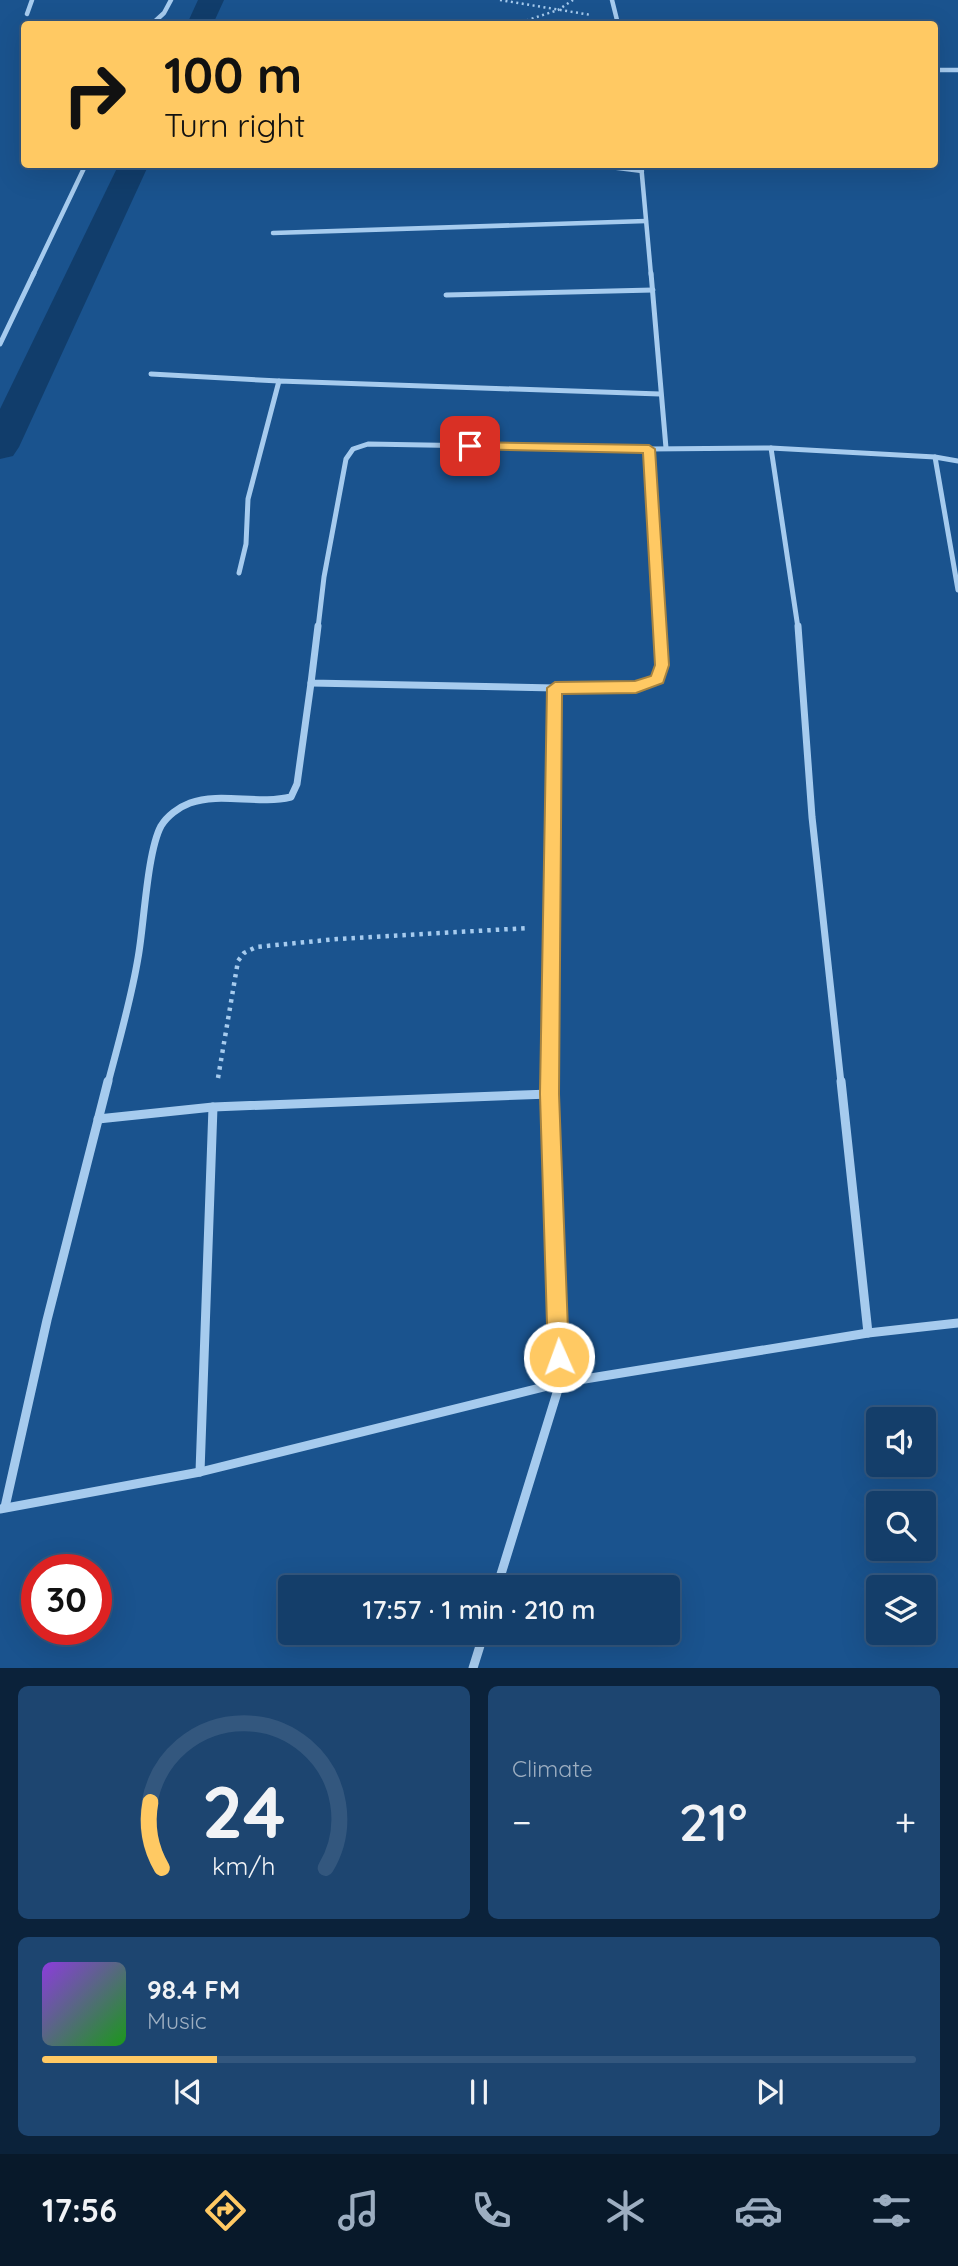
<!DOCTYPE html>
<html lang="en">
<head>
<meta charset="utf-8">
<style>
  :root { --surface:#143e6a; --page:#1d4570; --text:#f1f3f6; --muted:#9daec1; --line:#33577e; --accent:#ffc963 }
  body { margin:0; font-family:Quicksand,sans-serif; background:var(--page); color:var(--text); height:100vh; display:flex; flex-direction:column; font-size:26px; white-space:nowrap }
  * { box-sizing:border-box; margin:0 }
  p { font-size:23px; color:var(--muted) }
  .icon { flex:none; width:38px; height:38px; fill:none; stroke:currentColor; stroke-width:2; stroke-linecap:round; stroke-linejoin:round }
  .map { position:relative; height:1668px; overflow:hidden }
  .side { display:flex; flex-direction:column; gap:18px; padding:18px; background:#0b223a; flex:1 }
  .side>* { flex:none }
  .hud { position:absolute; left:21px; top:21px; width:917px; height:147px; border-radius:7px; box-shadow:0 7px 28px #0002,0 0 0 2px var(--line); background:#ffc963; color:#111; overflow:hidden }
  .controls { position:absolute; left:866px; top:1407px; display:grid; gap:14px }
  .controls a { display:grid; place-items:center; width:70px; height:70px; border-radius:7px; background:var(--surface); box-shadow:0 7px 28px #0002,0 0 0 2px var(--line); font-size:35px }
  .speed { position:absolute; left:21px; top:1554px; display:flex; gap:14px; font-size:35px; font-weight:700; text-align:center }
  .speed>* { display:grid; place-content:center; width:91px; height:91px; border-radius:50%; background:var(--surface); box-shadow:0 7px 28px #0002,0 0 0 2px var(--line); line-height:1 }
  .speed .limit { border:10px solid #d22; background:#fff; color:#111 }
  .pin { position:absolute; display:grid; place-items:center; width:60px; height:60px; color:#fff; margin:-30px; border-radius:14px; box-shadow:0 4px 10px #0006 }
  .me { position:absolute; width:77px; margin:-38px; rotate:358deg; stroke-linejoin:round; filter:drop-shadow(0 0 5px #0008) }
  .turn { display:flex; align-items:center; gap:24px; height:147px; padding:0 28px; font-size:32px }
  .turn .icon { width:91px; height:91px; stroke-width:2.5 }
  .turn b { display:block; font-size:49px; line-height:60px }
  .big { font-size:52px; font-weight:600; line-height:1.1 }
  .side .tile { flex:1; display:flex; flex-direction:column; justify-content:center; gap:10px; min-width:0; padding:0 24px; border-radius:10px; background:var(--page) }
  .side .dial { align-items:center; gap:0 }
  .dial svg { height:182px; overflow:visible; fill:none; stroke:var(--line); stroke-width:7; stroke-linecap:round; text-anchor:middle }
  .dial text { fill:var(--text); stroke:none }
  .song { display:flex; align-items:center; gap:21px }
  .cover { width:84px; height:84px; border-radius:10px; background:linear-gradient(135deg,hsl(270 70% 55%),hsl(120 70% 35%)) }
  .played { height:7px; border-radius:4px; background:linear-gradient(90deg,var(--accent) 20%,var(--line) 20%) }
  .keys { display:flex; justify-content:space-around; direction:ltr }
  .heat { display:flex; justify-content:space-between; align-items:center; font-size:38px; direction:ltr }
  .side .tiles { flex:1; display:grid; gap:18px; grid-template-columns:1fr 1fr }
  .tile:last-child { grid-column:span 2 }
  .trip { position:absolute; left:278px; top:1575px; width:402px; height:70px; border-radius:7px; background:var(--surface); box-shadow:0 7px 28px #0002,0 0 0 2px var(--line); font-weight:600; line-height:70px; text-align:center }
  .tabs { display:flex; height:112px; justify-content:space-around; align-items:center; background:#08192a; color:var(--muted) }
  .tabs .icon { width:49px; height:49px }
  .tabs .current { color:var(--accent) }
  .tabs b { font-size:32px; color:var(--text) }
  .map>svg:first-child { display:block }
  .lines { fill:none; stroke-linecap:round; stroke-linejoin:round }
  .canal { fill:#113d6b; fill-rule:evenodd }
  .path-far1 { stroke:#a6cbee; stroke-width:2.5; stroke-dasharray:2 3.5; stroke-linecap:butt }
  .path { stroke:#a6cbee; stroke-width:4.5; stroke-dasharray:3.5 5; stroke-linecap:butt }
  .street-far3 { stroke:#a6cbee; stroke-width:4.5 }
  .street-far2 { stroke:#a6cbee; stroke-width:5 }
  .street-far1 { stroke:#a6cbee; stroke-width:7 }
  .street { stroke:#a6cbee; stroke-width:9 }
  .route { fill:#ffc963; stroke:#a68340; stroke-width:2 }
</style>
</head>
<body>
<div class="map">
<svg width="958" height="1668" viewBox="0 0 958 1668">
  <rect width="100%" height="100%" fill="#1a538e"/>
  <g class="lines">
    <g class="canal">
      <path d="M 198,0 L 224,0 L 213,24 L 187,24 Z"/>
      <path d="M 119,164 L 149,164 L 19,447 L 13,456 L 0,459 L 0,409 Z"/>
    </g>
    <g class="path-far1">
      <path d="M 500,0 L 591,15"/>
      <path d="M 516,24 L 558,10 L 573,0"/>
    </g>
    <path class="path" d="M 218,1078 L 238,961 L 244,953 L 256,947 L 337,939 L 528,928"/>
    <g class="street-far3">
      <path d="M 612,0 L 618,24"/>
      <path d="M 27,14 L 32,0"/>
      <path d="M 152,24 L 164,13 L 171,0"/>
      <path d="M 934,70 L 958,70"/>
      <path d="M 586,164 L 642,171"/>
      <path d="M 641,164 L 651,275"/>
      <path d="M 273,233 L 646,221"/>
      <path d="M 33,275 L 86,164"/>
    </g>
    <g class="street-far2">
      <path d="M 651,273 L 666,448"/>
      <path d="M 446,295 L 653,290"/>
      <path d="M 0,344 L 34,273"/>
      <path d="M 151,374 L 279,381"/>
      <path d="M 958,461 L 935,457 L 958,590"/>
      <path d="M 239,573 L 246,544 L 248,499 L 279,381 L 660,394"/>
      <path d="M 318,628 L 324,577 L 346,459 L 353,449 L 368,444 L 649,449"/>
      <path d="M 660,628 L 649,449 L 771,448"/>
      <path d="M 798,628 L 771,448 L 935,457"/>
    </g>
    <g class="street-far1">
      <path d="M 318,626 L 311,683 L 555,688"/>
      <path d="M 798,626 L 812,817 L 841,1083"/>
      <path d="M 108,1083 C 119,1041 131,1000 138,958 C 144,926 147,852 161,826 C 167,816 179,807 190,803 C 220,792 258,805 291,797 L 297,784 L 311,683"/>
      <path d="M 550,1083 L 555,688 L 636,687 L 658,679 L 662,665 L 660,626"/>
    </g>
    <g class="street">
      <path d="M 841,1081 L 868,1333"/>
      <path d="M 98,1119 L 213,1107 L 550,1094"/>
      <path d="M 200,1472 L 213,1107"/>
      <path d="M 5,1507 L 47,1320 L 108,1081"/>
      <path d="M 0,1509 L 200,1472 L 560,1383 L 868,1333 L 958,1323"/>
      <path d="M 497,1587 L 560,1383 L 550,1081"/>
      <path d="M 473,1668 L 484,1633"/>
    </g>
  </g>
  <path class="route" d="M 470,442 L 649,445 L 655,449 L 669,665 L 663,683 L 636,693 L 562,694 L 559,1094 L 569,1357 L 566,1364 L 559,1367 L 551,1364 L 548,1357 L 540,1094 L 547,688 L 555,682 L 635,681 L 651,676 L 655,665 L 643,453 L 465,449 L 464,446 Z"/>
</svg>
<div class="controls">
<a><svg class="icon" aria-label="sound" viewBox="0 0 24 24"><path d="M4 9h4l5-4v14l-5-4H4zM17 9q2 3 0 6"/></svg></a>
<a><svg class="icon" aria-label="search" viewBox="0 0 24 24"><circle cx="10" cy="10" r="6"/><path d="M15 15l6 6"/></svg></a>
<a><svg class="icon" aria-label="layers" viewBox="0 0 24 24"><path d="M12 4l9 5-9 5-9-5zM3 14l9 5 9-5"/></svg></a>
</div>
<div class="speed"><div class="limit">30</div></div>
<div class="pin" style="left:470px;top:446px;background:#d93025"><svg class="icon" aria-label="arrive" viewBox="0 0 24 24"><path d="M6 21V4h12l-3 4 3 4H6"/></svg></div>
<svg class="me" style="left:559px;top:1357px" viewBox="-20 -20 40 40"><circle r="17" fill="#ffc963" stroke="#fff" stroke-width="3"/><path d="M0-11L8 9 0 5-8 9z" fill="#fff"/></svg>
<div class="trip">17:57 · 1 min · 210 m</div>
<div class="hud">
<div class="turn"><svg class="icon" aria-label="right" viewBox="0 0 24 24"><path d="M7 20v-9h11M14 6l5 5-5 5"/></svg><div><b>100 m</b>Turn right</div></div>
</div>
</div>
<section class="side">
<div class="tiles">
<div class="tile dial"><svg viewBox="0 0 100 80">
<path d="M14 69A42 42 0 1 1 86 69"/>
<path d="M14 69A42 42 0 0 1 9 40" stroke="#ffc963"/>
<text x="50" y="56" font-size="32" font-weight="700">24</text>
<text x="50" y="72" font-size="11">km/h</text>
</svg></div>
<div class="tile"><p>Climate</p>
<div class="heat"><a>−</a><b class="big">21°</b><a>+</a></div>
</div>
<div class="tile">
<div class="song"><i class="cover"></i><div><b>98.4 FM</b><p>Music</p></div></div>
<div class="played"></div>
<div class="keys"><svg class="icon" aria-label="previous" viewBox="0 0 24 24"><path d="M18 5L8 12l10 7zM5 5v14"/></svg><svg class="icon" aria-label="pause" viewBox="0 0 24 24"><path d="M8 5v14M16 5v14"/></svg><svg class="icon" aria-label="next" viewBox="0 0 24 24"><path d="M6 5l10 7-10 7zM19 5v14"/></svg></div>
</div>
</div>
</section>
<nav class="tabs">
<b>17:56</b>
<svg class="icon current" aria-label="directions" viewBox="0 0 24 24"><path d="M12 3l9 9-9 9-9-9zM9 14v-3h6M13 9l2 2-2 2"/></svg>
<svg class="icon" aria-label="music" viewBox="0 0 24 24"><path d="M9 18V5l10-2v13"/><circle cx="6" cy="18" r="3"/><circle cx="16" cy="16" r="3"/></svg>
<svg class="icon" aria-label="phone" viewBox="0 0 24 24"><path d="M5 4h4l2 5-3 2q2 4 5 5l2-3 5 2v4C11 20 4 13 5 4z"/></svg>
<svg class="icon" aria-label="climate" viewBox="0 0 24 24"><path d="M12 3v18M4 7l16 10M4 17L20 7"/></svg>
<svg class="icon" aria-label="car" viewBox="0 0 24 24"><path d="M5 17H2v-5l4-1 3-4h7l3 4 3 1v5h-3M9 17h6M6 11h13"/><circle cx="7" cy="17" r="2"/><circle cx="17" cy="17" r="2"/></svg>
<svg class="icon" aria-label="filters" viewBox="0 0 24 24"><path d="M4 7h16M4 17h16"/><circle cx="9" cy="7" r="2"/><circle cx="15" cy="17" r="2"/></svg>
</nav>
</body>
</html>
